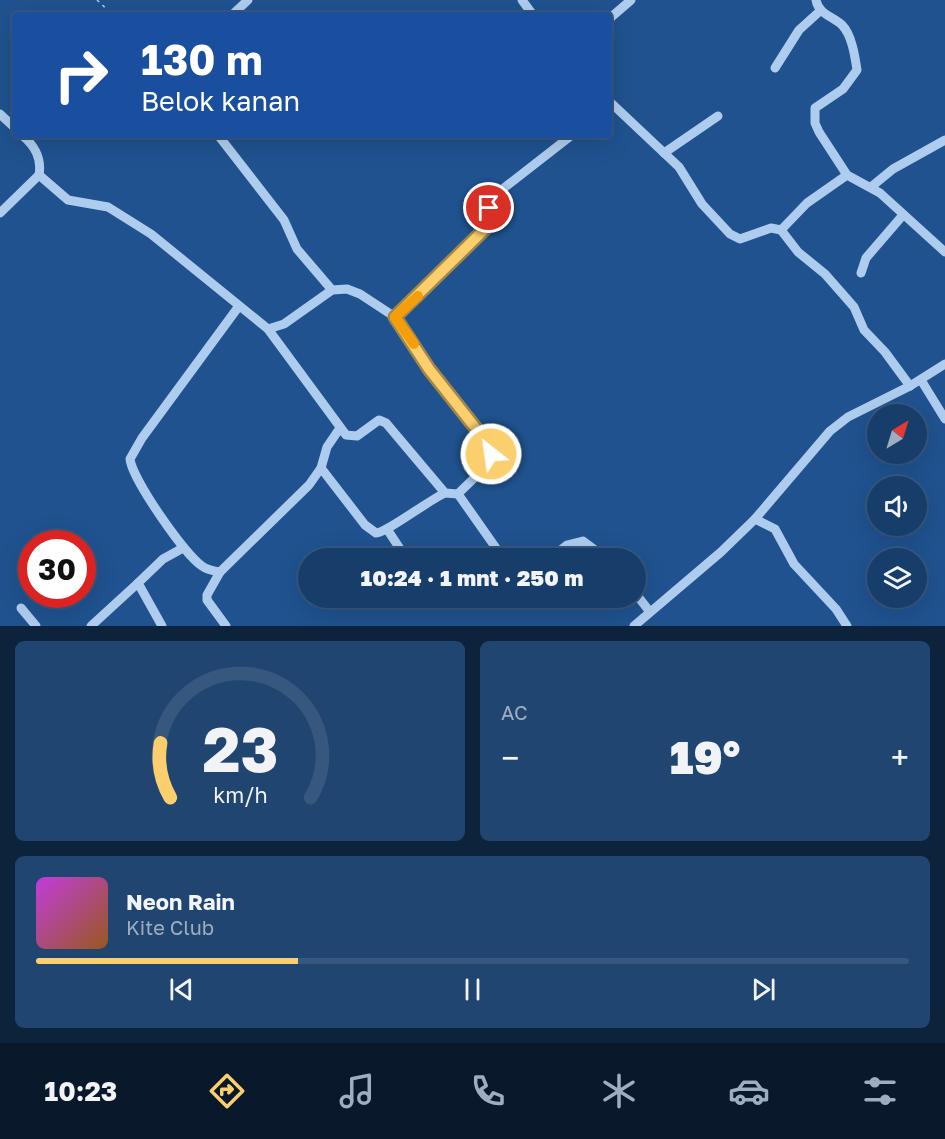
<!DOCTYPE html>
<html lang="id">
<head>
<meta charset="utf-8">
<style>
  :root { --surface:#173e6b; --page:#204571; --text:#f1f3f6; --muted:#9eaec1; --line:#36577e; --accent:#fbcf6e }
  body { margin:0; font-family:"Golos Text",sans-serif; background:var(--page); color:var(--text); height:100vh; display:flex; flex-direction:column; font-size:22px; white-space:nowrap }
  * { box-sizing:border-box; margin:0 }
  p { font-size:20px; color:var(--muted) }
  .icon { flex:none; width:33px; height:33px; fill:none; stroke:currentColor; stroke-width:2; stroke-linecap:round; stroke-linejoin:round }
  .map { position:relative; height:626px; overflow:hidden }
  .details { display:flex; flex-direction:column; gap:15px; padding:15px; background:#0d223b; flex:1 }
  .details>* { flex:none }
  .hud { position:absolute; left:12px; top:12px; width:600px; height:126px; border-radius:6px; box-shadow:0 6px 24px #0002,0 0 0 2px var(--line); background:#1a4fa0; color:#fff; overflow:hidden }
  .needle { width:39px; rotate:38deg }
  .controls { position:absolute; left:867px; top:404px; display:grid; gap:12px }
  .controls a { display:grid; place-items:center; width:60px; height:60px; border-radius:50%; background:var(--surface); box-shadow:0 6px 24px #0002,0 0 0 2px var(--line); font-size:30px }
  .speed { position:absolute; left:18px; top:530px; display:flex; gap:12px; font-size:30px; font-weight:700; text-align:center }
  .speed>* { display:grid; place-content:center; width:78px; height:78px; border-radius:50%; background:var(--surface); box-shadow:0 6px 24px #0002,0 0 0 2px var(--line); line-height:1 }
  .speed .limit { border:9px solid #d22; background:#fff; color:#111 }
  .pin { position:absolute; display:grid; place-items:center; width:51px; height:51px; color:#fff; margin:-26px; border:3px solid #fff; border-radius:50%; box-shadow:0 2px 6px #0007 }
  .me { position:absolute; width:66px; margin:-33px; rotate:330deg; stroke-linejoin:round; filter:drop-shadow(0 0 4px #0008) }
  .turn { display:flex; align-items:center; gap:21px; height:126px; padding:0 30px; font-size:27px }
  .turn .icon { width:78px; height:78px; stroke-width:2.5 }
  .turn b { display:block; font-size:42px; line-height:51px }
  .big { font-size:45px; font-weight:800; line-height:1.1 }
  .details .tile { flex:1; display:flex; flex-direction:column; justify-content:center; gap:9px; min-width:0; padding:0 21px; border-radius:9px; background:var(--page) }
  .details .dial { align-items:center; gap:0 }
  .dial svg { height:156px; overflow:visible; fill:none; stroke:var(--line); stroke-width:7; stroke-linecap:round; text-anchor:middle }
  .dial text { fill:var(--text); stroke:none }
  .song { display:flex; align-items:center; gap:18px }
  .cover { width:72px; height:72px; border-radius:9px; background:linear-gradient(135deg,hsl(290 70% 55%),hsl(30 70% 35%)) }
  .played { height:6px; border-radius:3px; background:linear-gradient(90deg,var(--accent) 30%,var(--line) 30%) }
  .keys { display:flex; justify-content:space-around; direction:ltr }
  .heat { display:flex; justify-content:space-between; align-items:center; font-size:33px; direction:ltr }
  .details .tiles { flex:1; display:grid; gap:15px; grid-template-columns:1fr 1fr }
  .tile:last-child { grid-column:span 2 }
  .trip { position:absolute; left:298px; top:548px; width:348px; height:60px; border-radius:30px; background:var(--surface); box-shadow:0 6px 24px #0002,0 0 0 2px var(--line); font-weight:800; line-height:60px; text-align:center }
  .menu { display:flex; height:96px; justify-content:space-around; align-items:center; background:#09192b; color:var(--muted) }
  .menu .icon { width:42px; height:42px }
  .menu .active { color:var(--accent) }
  .menu b { font-size:27px; color:var(--text) }
  .map>svg:first-child { display:block }
  .lines { fill:none; stroke-linecap:round; stroke-linejoin:round }
  .path { stroke:#aecced; stroke-width:1.5; stroke-dasharray:3 4.5; stroke-linecap:butt }
  .minor { stroke:#aecced; stroke-width:9 }
  .route-casing { stroke:#a38748; stroke-width:15 }
  .route { stroke:#fbcf6e; stroke-width:10 }
  .slow { stroke:#f59e0b; stroke-width:10 }
</style>
</head>
<body>
<div class="map">
<svg width="945" height="626" viewBox="0 0 945 626">
  <rect width="100%" height="100%" fill="#1f528f"/>
  <g class="lines">
    <path class="path" d="M 97,0 L 113,15"/>
    <g class="minor">
      <path d="M 522,0 L 533,15"/>
      <path d="M 816,0 C 819,15 833,16 842,25 C 852,35 855,57 857,70 L 843,89 L 815,108 L 815,123 L 819,132 L 847,175 L 880,193 L 945,252"/>
      <path d="M 232,15 L 248,0"/>
      <path d="M 609,19 L 631,0"/>
      <path d="M 775,68 L 799,30 L 820,11"/>
      <path d="M 609,101 L 679,167 L 702,204 L 730,234 L 740,239 L 771,228 L 781,230 L 798,252 L 825,274 L 854,307 L 864,330 L 885,352 L 910,386"/>
      <path d="M 0,114 L 15,128"/>
      <path d="M 22,135 C 35,146 42,158 39,175 L 68,200 L 108,207 L 151,234 L 268,329 L 346,435 L 357,436 L 379,420 L 386,423 L 445,493 L 458,494"/>
      <path d="M 218,135 L 284,220 L 297,249 L 332,290"/>
      <path d="M 664,153 L 718,116"/>
      <path d="M 871,187 L 893,169 L 945,140"/>
      <path d="M 0,213 L 39,175"/>
      <path d="M 781,230 L 807,203 L 847,175"/>
      <path d="M 861,273 L 866,258 L 903,215"/>
      <path d="M 395,317 L 486,228 L 491,222 L 490,202 L 495,195 L 572,135"/>
      <path d="M 268,329 L 284,324 L 332,290 L 347,289 L 360,294 L 395,317 L 405,328 L 429,369 L 489,447 C 493,465 469,482 458,494"/>
      <path d="M 921,380 L 945,419"/>
      <path d="M 321,468 L 365,525 L 376,533 C 386,533 429,500 445,493"/>
      <path d="M 458,494 L 503,558"/>
      <path d="M 755,519 L 830,431 L 848,417 L 910,386 L 945,364"/>
      <path d="M 387,529 L 406,558"/>
      <path d="M 551,558 L 567,545 L 583,541 L 606,558"/>
      <path d="M 220,572 L 309,485 L 321,468 L 327,447 L 340,428"/>
      <path d="M 636,594 L 650,612"/>
      <path d="M 21,608 L 36,626"/>
      <path d="M 91,626 L 138,583"/>
      <path d="M 162,626 L 138,583 L 163,559 L 183,548"/>
      <path d="M 226,626 L 207,600 L 207,595 L 220,572 C 214,571 207,570 202,566 C 185,555 132,479 130,459 L 142,438 L 239,306"/>
      <path d="M 634,626 L 721,552 L 755,519 L 775,529 L 794,564 L 836,609 L 847,626"/>
    </g>
  </g>
  <g class="lines">
    <g class="route-casing">
      <path id="route" d="M 489,208 L 492,217 L 486,228 L 395,317 L 429,369 L 485,440 L 491,454"/>
    </g>
    <use href="#route" class="route"/>
    <path class="slow" d="M 414,344 L 395,317 L 418,296"/>
  </g>
</svg>
<div class="controls">
<a><svg class="needle" viewBox="-14 -14 28 28"><path d="M0-13l5 13h-10z" fill="#e53935"/><path d="M0 13l5-13h-10z" fill="#9eaec1"/></svg></a>
<a><svg class="icon" aria-label="sound" viewBox="0 0 24 24"><path d="M4 9h4l5-4v14l-5-4H4zM17 9q2 3 0 6"/></svg></a>
<a><svg class="icon" aria-label="layers" viewBox="0 0 24 24"><path d="M12 4l9 5-9 5-9-5zM3 14l9 5 9-5"/></svg></a>
</div>
<div class="speed"><div class="limit">30</div></div>
<div class="pin" style="left:489px;top:208px;background:#d93025"><svg class="icon" aria-label="arrive" viewBox="0 0 24 24"><path d="M6 21V4h12l-3 4 3 4H6"/></svg></div>
<svg class="me" style="left:491px;top:454px" viewBox="-20 -20 40 40"><circle r="17" fill="#fbcf6e" stroke="#fff" stroke-width="3"/><path d="M0-11L8 9 0 5-8 9z" fill="#fff"/></svg>
<div class="trip">10:24 · 1 mnt · 250 m</div>
<div class="hud">
<div class="turn"><svg class="icon" aria-label="right" viewBox="0 0 24 24"><path d="M7 20v-9h11M14 6l5 5-5 5"/></svg><div><b>130 m</b>Belok kanan</div></div>
</div>
</div>
<section class="details">
<div class="tiles">
<div class="tile dial"><svg viewBox="0 0 100 80">
<path d="M14 69A42 42 0 1 1 86 69"/>
<path d="M14 69A42 42 0 0 1 9 41" stroke="#fbcf6e"/>
<text x="50" y="56" font-size="32" font-weight="700">23</text>
<text x="50" y="72" font-size="11">km/h</text>
</svg></div>
<div class="tile"><p>AC</p>
<div class="heat"><a>−</a><b class="big">19°</b><a>+</a></div>
</div>
<div class="tile">
<div class="song"><i class="cover"></i><div><b>Neon Rain</b><p>Kite Club</p></div></div>
<div class="played"></div>
<div class="keys"><svg class="icon" aria-label="previous" viewBox="0 0 24 24"><path d="M18 5L8 12l10 7zM5 5v14"/></svg><svg class="icon" aria-label="pause" viewBox="0 0 24 24"><path d="M8 5v14M16 5v14"/></svg><svg class="icon" aria-label="next" viewBox="0 0 24 24"><path d="M6 5l10 7-10 7zM19 5v14"/></svg></div>
</div>
</div>
</section>
<nav class="menu">
<b>10:23</b>
<svg class="icon active" aria-label="directions" viewBox="0 0 24 24"><path d="M12 3l9 9-9 9-9-9zM9 14v-3h6M13 9l2 2-2 2"/></svg>
<svg class="icon" aria-label="music" viewBox="0 0 24 24"><path d="M9 18V5l10-2v13"/><circle cx="6" cy="18" r="3"/><circle cx="16" cy="16" r="3"/></svg>
<svg class="icon" aria-label="phone" viewBox="0 0 24 24"><path d="M5 4h4l2 5-3 2q2 4 5 5l2-3 5 2v4C11 20 4 13 5 4z"/></svg>
<svg class="icon" aria-label="climate" viewBox="0 0 24 24"><path d="M12 3v18M4 7l16 10M4 17L20 7"/></svg>
<svg class="icon" aria-label="car" viewBox="0 0 24 24"><path d="M5 17H2v-5l4-1 3-4h7l3 4 3 1v5h-3M9 17h6M6 11h13"/><circle cx="7" cy="17" r="2"/><circle cx="17" cy="17" r="2"/></svg>
<svg class="icon" aria-label="filters" viewBox="0 0 24 24"><path d="M4 7h16M4 17h16"/><circle cx="9" cy="7" r="2"/><circle cx="15" cy="17" r="2"/></svg>
</nav>
</body>
</html>
